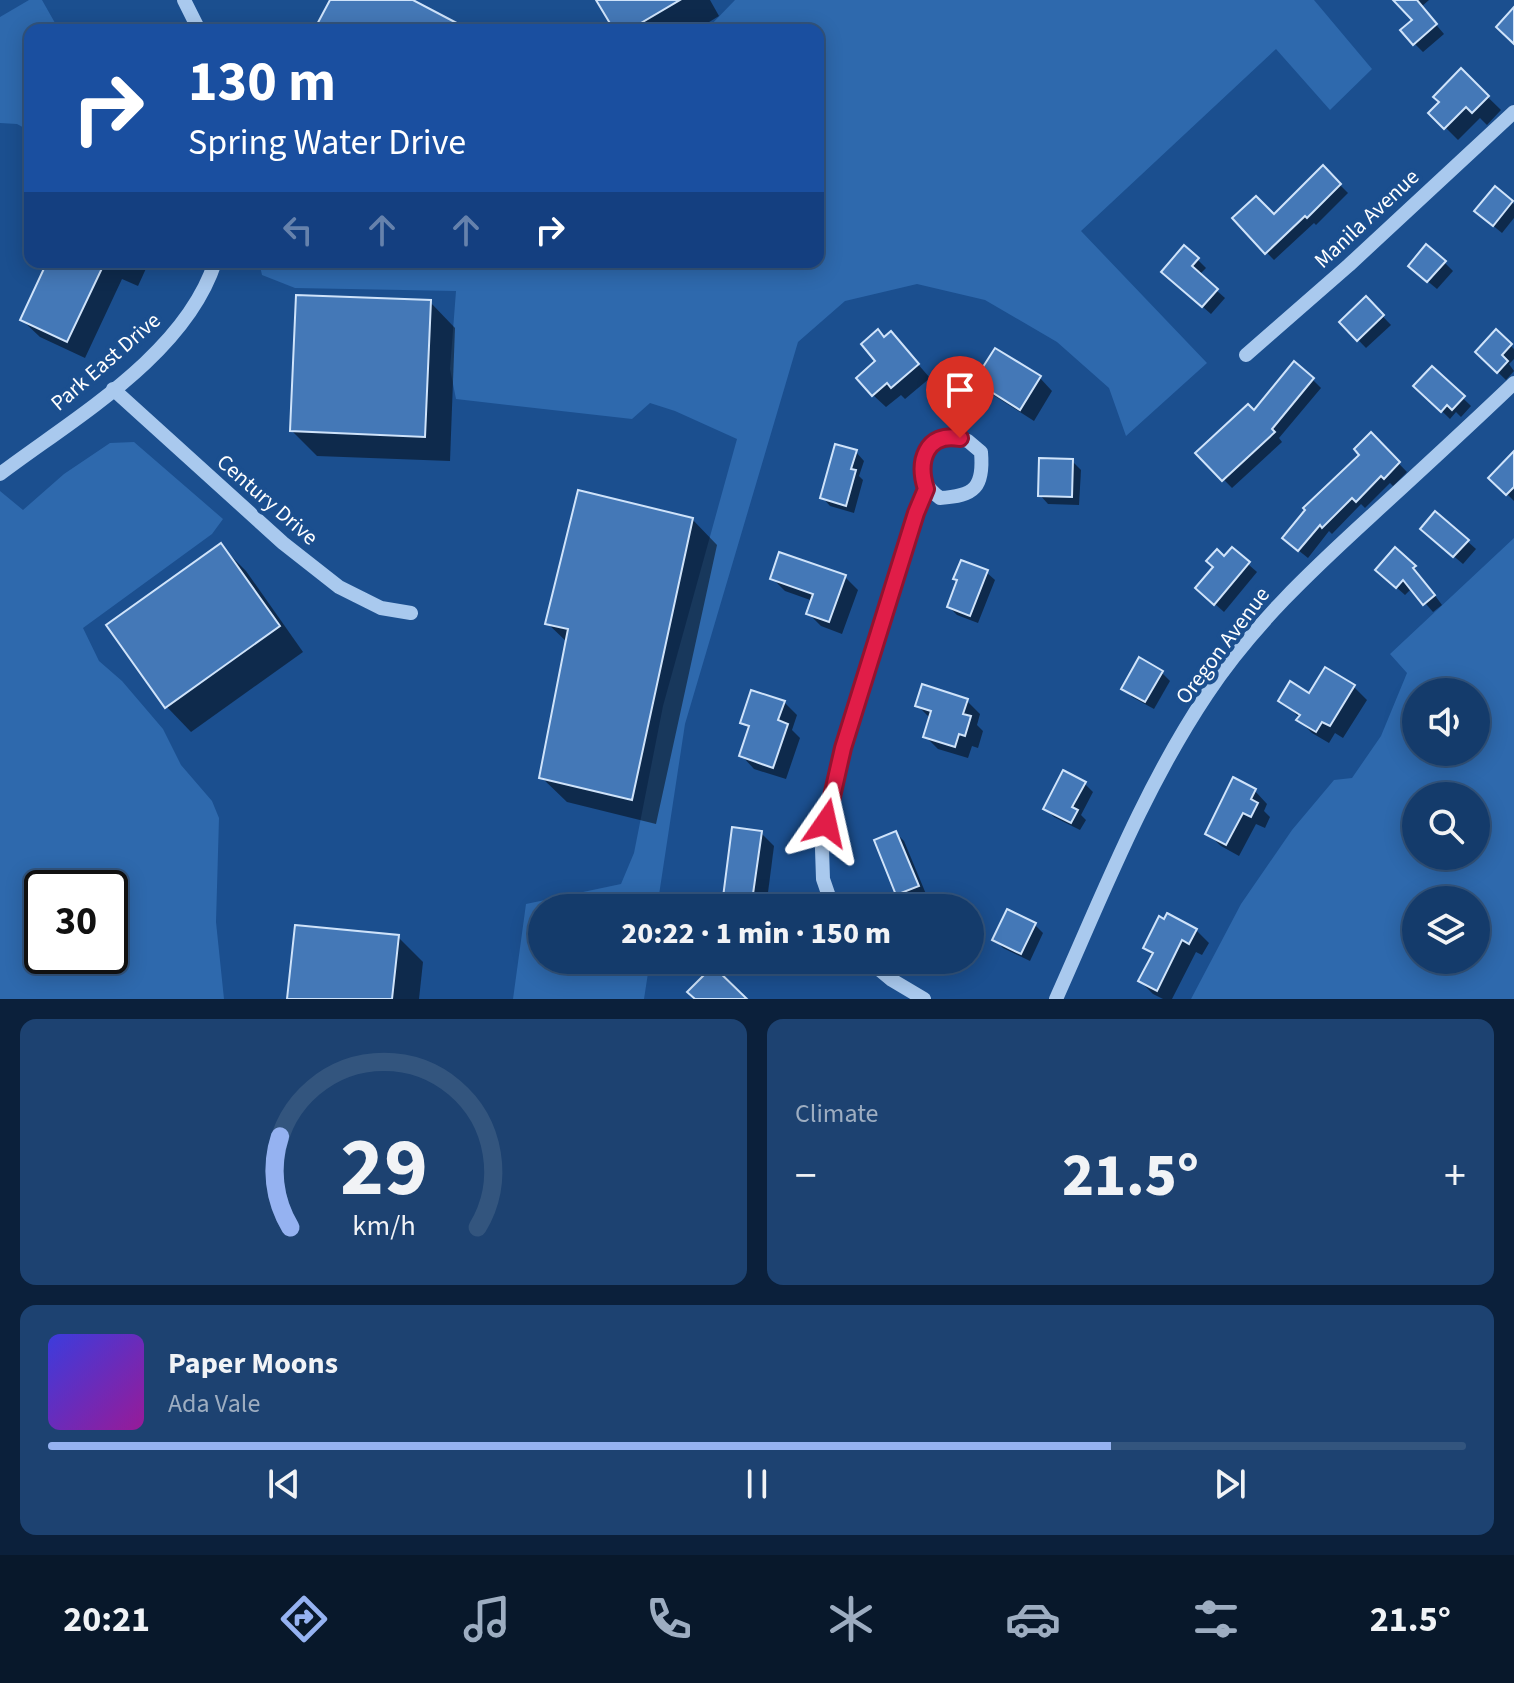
<!DOCTYPE html>
<html lang="en">
<head>
<meta charset="utf-8">
<style>
  :root { --surface:#143b6b; --page:#1d4271; --text:#f1f3f6; --muted:#9dadc1; --line:#33557e; --accent:#95b2f1 }
  body { margin:0; font-family:"Source Sans 3",sans-serif; background:var(--page); color:var(--text); height:100vh; display:flex; flex-direction:column; font-size:30px; white-space:nowrap }
  * { box-sizing:border-box; margin:0 }
  p { font-size:26px; color:var(--muted) }
  .icon { flex:none; width:44px; height:44px; fill:none; stroke:currentColor; stroke-width:2; stroke-linecap:round; stroke-linejoin:round }
  .map { position:relative; height:999px; overflow:hidden }
  .side { display:flex; flex-direction:column; gap:20px; padding:20px; background:#0b203b; flex:1 }
  .side>* { flex:none }
  .banner { position:absolute; left:24px; top:24px; width:800px; height:244px; border-radius:16px; box-shadow:0 4px 20px #0003,0 0 0 2px var(--line); background:#1a4fa0; color:#fff; overflow:hidden }
  .fabs { position:absolute; left:1402px; top:678px; display:grid; gap:16px }
  .fabs a { display:grid; place-items:center; width:88px; height:88px; border-radius:50%; background:var(--surface); box-shadow:0 4px 20px #0003,0 0 0 2px var(--line); font-size:40px }
  .speed { position:absolute; left:24px; top:870px; display:flex; gap:16px; font-size:40px; font-weight:700; text-align:center }
  .speed>* { display:grid; place-content:center; width:104px; height:104px; border-radius:50%; background:var(--surface); box-shadow:0 4px 20px #0003,0 0 0 2px var(--line); line-height:1 }
  .speed .limit { border:4px solid #111; border-radius:12px; background:#fff; color:#111 }
  .pin { position:absolute; display:grid; place-items:center; width:68px; height:68px; color:#fff; margin:-82px -34px; border-radius:50% 50% 50% 0; rotate:-45deg; box-shadow:0 0 8px #0007 }
  .pin .icon { rotate:45deg }
  .me { position:absolute; width:88px; margin:-44px; rotate:11deg; stroke-linejoin:round; filter:drop-shadow(0 0 6px #0008) }
  .turn { display:flex; align-items:center; gap:28px; height:168px; padding:0 32px; font-size:36px }
  .turn .icon { width:104px; height:104px; stroke-width:2.5 }
  .turn b { display:block; font-size:56px; line-height:68px }
  .lanes { display:flex; align-items:center; height:76px; padding:0 32px; background:#0003; justify-content:center; gap:40px; direction:ltr }
  .lanes .off { opacity:.35 }
  .big { font-size:60px; font-weight:800; line-height:1.1 }
  .side .widget { flex:1; display:flex; flex-direction:column; justify-content:center; gap:12px; min-width:0; padding:0 28px; border-radius:16px; background:var(--page) }
  .side .dial { align-items:center; gap:0 }
  .dial svg { height:208px; overflow:visible; fill:none; stroke:var(--line); stroke-width:7; stroke-linecap:round; text-anchor:middle }
  .dial text { fill:var(--text); stroke:none }
  .song { display:flex; align-items:center; gap:24px }
  .cover { width:96px; height:96px; border-radius:12px; background:linear-gradient(135deg,hsl(240 70% 55%),hsl(300 70% 35%)) }
  .played { height:8px; border-radius:4px; background:linear-gradient(90deg,var(--accent) 75%,var(--line) 75%) }
  .keys { display:flex; justify-content:space-around; direction:ltr }
  .heat { display:flex; justify-content:space-between; align-items:center; font-size:44px; direction:ltr }
  .side .tiles { flex:1; display:grid; gap:20px; grid-template-columns:1fr 1fr }
  .widget:last-child { grid-column:span 2 }
  .trip { position:absolute; left:528px; top:894px; width:456px; height:80px; border-radius:40px; background:var(--surface); box-shadow:0 4px 20px #0003,0 0 0 2px var(--line); font-weight:800; line-height:80px; text-align:center }
  .dock { display:flex; height:128px; justify-content:space-around; align-items:center; background:#08182b; color:var(--muted) }
  .dock .icon { width:56px; height:56px }
  .dock .on { color:var(--accent) }
  .dock b { font-size:36px; color:var(--text) }
  .map>svg:first-child { display:block }
  .green { fill:#2e69ad; fill-rule:evenodd }
  .shadow { fill:#0007 }
  .building { fill:#4478b7; stroke:#cfe3fa; stroke-width:2 }
  .lines { fill:none; stroke-linecap:round; stroke-linejoin:round }
  .minor { stroke:#a9c9ee; stroke-width:14 }
  .route-casing { stroke:#92132f; stroke-width:20 }
  .route { stroke:#e11d48; stroke-width:14 }
  .labels { text-anchor:middle; stroke-width:8; stroke-linejoin:round; paint-order:stroke }
  .street-label { font-size:22px; fill:#fff; stroke:#1b4f8f }
</style>
</head>
<body>
<div class="map">
<svg width="1514" height="999" viewBox="0 0 1514 999">
  <rect width="100%" height="100%" fill="#1b4f8f"/>
  <g class="green">
    <path d="M 29,0 L 42,0 L 59,30 L 30,30 L 30,131 L 17,124 L 0,123 L 0,17 Z"/>
    <path d="M 735,0 L 1314,0 L 1372,69 L 1330,110 L 1276,49 L 1081,231 L 1207,363 L 1126,436 L 1109,388 L 1057,342 L 985,300 L 917,284 L 845,301 L 798,342 L 685,724 L 657,908 L 542,908 L 542,960 L 650,960 L 644,999 L 513,999 L 526,904 L 621,884 L 634,853 L 663,706 L 737,439 L 675,411 L 650,403 L 632,419 L 456,399 L 450,369 L 456,291 L 295,288 L 262,275 L 259,262 L 818,262 L 818,30 L 706,30 Z"/>
    <path d="M 134,442 L 223,519 L 212,534 L 83,628 L 99,661 L 122,681 L 163,729 L 181,765 L 212,801 L 219,818 L 216,922 L 224,999 L 0,999 L 0,491 L 23,510 L 64,474 L 110,443 ZM 110,888 L 110,956 L 42,956 L 42,888 Z"/>
    <path d="M 1514,538 L 1514,999 L 1191,999 L 1241,904 L 1292,830 L 1334,780 L 1352,778 L 1381,736 L 1407,673 L 1390,654 ZM 1416,692 L 1476,692 L 1476,752 L 1416,752 ZM 1476,796 L 1476,856 L 1416,856 L 1416,796 ZM 1476,900 L 1476,960 L 1416,960 L 1416,900 Z"/>
  </g>
  <g class="shadow">
    <path d="M 598,0 L 710,0 L 719,16 L 696,30 L 616,30 Z"/>
    <path d="M 1396,0 L 1429,0 L 1421,7 L 1444,34 L 1423,52 L 1414,43 L 1415,20 Z"/>
    <path d="M 1461,71 L 1501,110 L 1487,125 L 1480,118 L 1458,140 L 1431,113 Z"/>
    <path d="M 1323,168 L 1348,193 L 1316,225 L 1314,223 L 1274,260 L 1234,219 L 1274,217 Z"/>
    <path d="M 1495,188 L 1514,204 L 1514,218 L 1502,233 L 1485,219 Z"/>
    <path d="M 1198,260 L 1206,268 L 1199,275 L 1225,298 L 1211,314 L 1172,280 Z"/>
    <path d="M 49,262 L 149,262 L 138,286 L 122,279 L 85,358 L 40,337 L 22,320 Z"/>
    <path d="M 1444,262 L 1453,271 L 1437,289 L 1419,274 Z"/>
    <path d="M 1366,299 L 1391,325 L 1366,348 L 1341,322 Z"/>
    <path d="M 430,302 L 455,328 L 450,461 L 317,456 L 292,431 Z"/>
    <path d="M 1496,332 L 1514,349 L 1514,359 L 1509,364 L 1514,371 L 1506,380 L 1477,352 Z"/>
    <path d="M 885,339 L 903,347 L 930,378 L 905,399 L 901,395 L 886,407 L 873,395 Z"/>
    <path d="M 1433,369 L 1471,406 L 1461,417 L 1456,412 L 1450,419 L 1416,386 Z"/>
    <path d="M 1040,378 L 1052,391 L 1034,421 L 990,393 L 977,381 Z"/>
    <path d="M 1313,380 L 1321,388 L 1279,438 L 1282,442 L 1232,488 L 1198,453 L 1254,412 Z"/>
    <path d="M 1371,435 L 1407,472 L 1393,486 L 1390,483 L 1365,508 L 1361,504 L 1332,534 L 1329,531 L 1308,558 L 1293,546 L 1362,455 Z"/>
    <path d="M 856,452 L 864,461 L 859,476 L 863,480 L 854,513 L 830,506 L 822,497 Z"/>
    <path d="M 1514,454 L 1514,501 L 1491,478 Z"/>
    <path d="M 1072,461 L 1081,470 L 1079,505 L 1048,504 L 1040,495 Z"/>
    <path d="M 692,519 L 717,545 L 656,824 L 567,802 L 541,777 L 568,643 L 547,623 Z"/>
    <path d="M 1431,537 L 1467,541 L 1476,549 L 1463,564 Z"/>
    <path d="M 221,546 L 246,571 L 303,652 L 191,732 L 166,706 Z"/>
    <path d="M 1232,550 L 1257,572 L 1224,612 L 1206,596 L 1225,558 Z"/>
    <path d="M 1414,567 L 1442,605 L 1433,612 L 1412,588 L 1405,595 L 1386,578 Z"/>
    <path d="M 986,572 L 995,580 L 978,623 L 957,615 L 949,607 L 958,582 L 955,579 Z"/>
    <path d="M 845,577 L 858,590 L 842,634 L 821,626 L 808,613 L 813,601 L 785,591 L 772,578 Z"/>
    <path d="M 1140,660 L 1162,673 L 1170,681 L 1154,709 L 1132,697 L 1124,688 Z"/>
    <path d="M 1326,669 L 1354,687 L 1367,700 L 1343,738 L 1335,733 L 1329,743 L 1312,733 L 1299,720 L 1300,718 L 1280,700 L 1310,695 Z"/>
    <path d="M 967,701 L 980,714 L 977,725 L 983,731 L 978,748 L 972,746 L 968,758 L 938,749 L 925,736 L 931,719 L 917,705 Z"/>
    <path d="M 784,702 L 797,715 L 792,730 L 800,738 L 786,779 L 754,769 L 742,756 L 750,730 L 742,722 Z"/>
    <path d="M 1084,783 L 1093,792 L 1081,815 L 1086,820 L 1080,830 L 1054,817 L 1045,808 Z"/>
    <path d="M 1255,791 L 1267,804 L 1264,811 L 1270,817 L 1265,828 L 1256,824 L 1239,856 L 1221,846 L 1208,834 Z"/>
    <path d="M 761,833 L 774,846 L 766,908 L 728,908 L 724,904 Z"/>
    <path d="M 896,833 L 904,841 L 926,894 L 907,902 L 898,894 Z"/>
    <path d="M 1035,925 L 1043,933 L 1030,961 L 1003,948 L 994,939 Z"/>
    <path d="M 1196,930 L 1209,943 L 1202,955 L 1196,952 L 1172,999 L 1163,999 L 1153,994 L 1140,981 L 1153,956 L 1145,947 Z"/>
    <path d="M 398,937 L 423,962 L 419,999 L 289,999 Z"/>
  </g>
  <g class="building">
    <path d="M 330,0 L 413,0 L 470,30 L 314,30 Z"/>
    <path d="M 596,0 L 680,0 L 629,30 L 614,30 Z"/>
    <path d="M 1393,0 L 1417,0 L 1437,24 L 1413,45 L 1400,30 L 1412,20 Z"/>
    <path d="M 1514,7 L 1514,44 L 1496,27 Z"/>
    <path d="M 1461,68 L 1489,96 L 1472,113 L 1466,107 L 1444,129 L 1428,113 L 1439,102 L 1433,97 Z"/>
    <path d="M 1323,165 L 1341,184 L 1307,218 L 1305,216 L 1265,254 L 1232,218 L 1256,196 L 1274,214 Z"/>
    <path d="M 1495,186 L 1513,201 L 1493,226 L 1474,211 Z"/>
    <path d="M 1426,244 L 1446,261 L 1427,282 L 1408,266 Z"/>
    <path d="M 1184,245 L 1199,258 L 1192,266 L 1218,289 L 1202,307 L 1161,272 Z"/>
    <path d="M 47,262 L 105,262 L 67,342 L 20,320 Z"/>
    <path d="M 296,295 L 431,300 L 425,437 L 290,431 Z"/>
    <path d="M 1366,296 L 1384,315 L 1357,341 L 1339,322 Z"/>
    <path d="M 878,329 L 884,337 L 891,331 L 919,364 L 891,388 L 887,383 L 872,396 L 856,378 L 875,361 L 861,344 Z"/>
    <path d="M 1496,329 L 1512,344 L 1502,355 L 1508,361 L 1497,373 L 1475,352 Z"/>
    <path d="M 995,348 L 1041,376 L 1020,410 L 974,381 Z"/>
    <path d="M 1294,361 L 1314,378 L 1272,429 L 1275,432 L 1222,481 L 1195,453 L 1248,404 L 1254,410 Z"/>
    <path d="M 1432,366 L 1465,396 L 1452,410 L 1447,405 L 1441,412 L 1413,386 Z"/>
    <path d="M 1371,432 L 1400,462 L 1384,479 L 1381,476 L 1356,502 L 1352,498 L 1322,528 L 1320,525 L 1298,551 L 1282,538 L 1305,510 L 1303,508 L 1359,455 L 1354,449 Z"/>
    <path d="M 835,444 L 857,450 L 851,469 L 856,470 L 846,506 L 820,498 Z"/>
    <path d="M 1514,451 L 1514,487 L 1506,495 L 1488,478 Z"/>
    <path d="M 1039,458 L 1073,459 L 1072,497 L 1038,496 Z"/>
    <path d="M 578,490 L 693,518 L 632,800 L 539,778 L 568,629 L 545,624 Z"/>
    <path d="M 1435,511 L 1469,540 L 1453,557 L 1420,529 Z"/>
    <path d="M 221,543 L 280,626 L 165,708 L 106,625 Z"/>
    <path d="M 1232,547 L 1250,562 L 1214,605 L 1195,588 L 1213,567 L 1206,561 L 1217,549 L 1224,556 Z"/>
    <path d="M 1395,547 L 1416,566 L 1413,568 L 1435,595 L 1423,605 L 1403,580 L 1396,588 L 1375,570 Z"/>
    <path d="M 779,552 L 846,575 L 829,622 L 806,614 L 813,594 L 770,579 Z"/>
    <path d="M 961,560 L 988,570 L 970,616 L 947,607 L 957,580 L 953,579 Z"/>
    <path d="M 1139,657 L 1163,671 L 1145,702 L 1121,689 Z"/>
    <path d="M 1325,667 L 1355,685 L 1330,726 L 1322,722 L 1316,732 L 1296,720 L 1300,715 L 1278,701 L 1290,681 L 1309,693 Z"/>
    <path d="M 922,684 L 968,699 L 963,714 L 971,716 L 965,736 L 959,734 L 955,747 L 923,737 L 931,711 L 915,706 Z"/>
    <path d="M 751,690 L 785,701 L 778,720 L 788,724 L 773,768 L 739,756 L 749,726 L 740,723 Z"/>
    <path d="M 1063,770 L 1086,782 L 1072,807 L 1078,810 L 1071,823 L 1043,809 Z"/>
    <path d="M 1233,777 L 1256,789 L 1251,799 L 1258,803 L 1251,817 L 1243,813 L 1226,845 L 1205,834 Z"/>
    <path d="M 732,827 L 762,831 L 751,908 L 722,905 Z"/>
    <path d="M 896,831 L 919,886 L 896,895 L 874,840 Z"/>
    <path d="M 1007,909 L 1036,923 L 1021,954 L 992,940 Z"/>
    <path d="M 1167,913 L 1197,929 L 1189,944 L 1182,940 L 1157,991 L 1138,981 L 1153,953 L 1143,948 L 1159,916 L 1164,919 Z"/>
    <path d="M 295,925 L 399,935 L 392,999 L 287,999 Z"/>
    <path d="M 713,966 L 747,999 L 695,999 L 687,992 Z"/>
  </g>
  <g class="lines">
    <g class="minor">
      <path d="M 184,0 L 199,30"/>
      <path d="M 1246,355 L 1349,265 L 1514,112"/>
      <path d="M 113,389 L 283,543 L 339,587 L 381,608 L 411,613"/>
      <path d="M 952,437 L 968,441 L 981,452 C 984,487 975,496 940,498 C 911,478 916,441 952,437 Z"/>
      <path d="M 0,474 C 74,418 185,355 215,262"/>
      <path d="M 833,908 L 823,879 L 822,849 L 831,797 L 843,748 L 916,513 L 926,489"/>
      <path d="M 868,960 L 892,980 L 924,999"/>
      <path d="M 1056,999 C 1102,896 1144,788 1207,694 C 1252,626 1312,570 1371,516 C 1419,472 1467,428 1514,383"/>
    </g>
  </g>
  <g class="lines">
    <g class="route-casing">
      <path id="route" d="M 826,823 L 843,748 L 916,513 L 926,489 C 917,461 926,432 960,438"/>
    </g>
    <use href="#route" class="route"/>
  </g>
  <g class="labels">
    <g class="street-label">
      <text transform="translate(1366 218) rotate(-43)" y="8">Manila Avenue</text>
      <text transform="translate(105 361) rotate(-41)" y="8">Park East Drive</text>
      <text transform="translate(268 499) rotate(41)" y="8">Century Drive</text>
      <text transform="translate(1222 645) rotate(-53)" y="8">Oregon Avenue</text>
    </g>
  </g>
</svg>
<div class="fabs">
<a><svg class="icon" aria-label="sound" viewBox="0 0 24 24"><path d="M4 9h4l5-4v14l-5-4H4zM17 9q2 3 0 6"/></svg></a>
<a><svg class="icon" aria-label="search" viewBox="0 0 24 24"><circle cx="10" cy="10" r="6"/><path d="M15 15l6 6"/></svg></a>
<a><svg class="icon" aria-label="layers" viewBox="0 0 24 24"><path d="M12 4l9 5-9 5-9-5zM3 14l9 5 9-5"/></svg></a>
</div>
<div class="speed"><div class="limit">30</div></div>
<div class="pin" style="left:960px;top:438px;background:#d93025"><svg class="icon" aria-label="arrive" viewBox="0 0 24 24"><path d="M6 21V4h12l-3 4 3 4H6"/></svg></div>
<svg class="me" style="left:826px;top:823px" viewBox="-20 -20 40 40"><path d="M0-17L14 15 0 8-14 15z" fill="#e11d48" stroke="#fff" stroke-width="4"/></svg>
<div class="trip">20:22 · 1 min · 150 m</div>
<div class="banner">
<div class="turn"><svg class="icon" aria-label="right" viewBox="0 0 24 24"><path d="M7 20v-9h11M14 6l5 5-5 5"/></svg><div><b>130 m</b>Spring Water Drive</div></div>
<div class="lanes"><svg class="icon off" aria-label="left" viewBox="0 0 24 24"><path d="M17 20v-9H6M10 6l-5 5 5 5"/></svg><svg class="icon off" aria-label="ahead" viewBox="0 0 24 24"><path d="M12 20V5M6 11l6-6 6 6"/></svg><svg class="icon off" aria-label="ahead" viewBox="0 0 24 24"><path d="M12 20V5M6 11l6-6 6 6"/></svg><svg class="icon" aria-label="right" viewBox="0 0 24 24"><path d="M7 20v-9h11M14 6l5 5-5 5"/></svg></div>
</div>
</div>
<section class="side">
<div class="tiles">
<div class="widget dial"><svg viewBox="0 0 100 80">
<path d="M14 69A42 42 0 1 1 86 69"/>
<path d="M14 69A42 42 0 0 1 10 34" stroke="#95b2f1"/>
<text x="50" y="56" font-size="32" font-weight="700">29</text>
<text x="50" y="72" font-size="11">km/h</text>
</svg></div>
<div class="widget"><p>Climate</p>
<div class="heat"><a>−</a><b class="big">21.5°</b><a>+</a></div>
</div>
<div class="widget">
<div class="song"><i class="cover"></i><div><b>Paper Moons</b><p>Ada Vale</p></div></div>
<div class="played"></div>
<div class="keys"><svg class="icon" aria-label="previous" viewBox="0 0 24 24"><path d="M18 5L8 12l10 7zM5 5v14"/></svg><svg class="icon" aria-label="pause" viewBox="0 0 24 24"><path d="M8 5v14M16 5v14"/></svg><svg class="icon" aria-label="next" viewBox="0 0 24 24"><path d="M6 5l10 7-10 7zM19 5v14"/></svg></div>
</div>
</div>
</section>
<nav class="dock">
<b>20:21</b>
<svg class="icon on" aria-label="directions" viewBox="0 0 24 24"><path d="M12 3l9 9-9 9-9-9zM9 14v-3h6M13 9l2 2-2 2"/></svg>
<svg class="icon" aria-label="music" viewBox="0 0 24 24"><path d="M9 18V5l10-2v13"/><circle cx="6" cy="18" r="3"/><circle cx="16" cy="16" r="3"/></svg>
<svg class="icon" aria-label="phone" viewBox="0 0 24 24"><path d="M5 4h4l2 5-3 2q2 4 5 5l2-3 5 2v4C11 20 4 13 5 4z"/></svg>
<svg class="icon" aria-label="climate" viewBox="0 0 24 24"><path d="M12 3v18M4 7l16 10M4 17L20 7"/></svg>
<svg class="icon" aria-label="car" viewBox="0 0 24 24"><path d="M5 17H2v-5l4-1 3-4h7l3 4 3 1v5h-3M9 17h6M6 11h13"/><circle cx="7" cy="17" r="2"/><circle cx="17" cy="17" r="2"/></svg>
<svg class="icon" aria-label="filters" viewBox="0 0 24 24"><path d="M4 7h16M4 17h16"/><circle cx="9" cy="7" r="2"/><circle cx="15" cy="17" r="2"/></svg>
<b>21.5°</b>
</nav>
</body>
</html>
